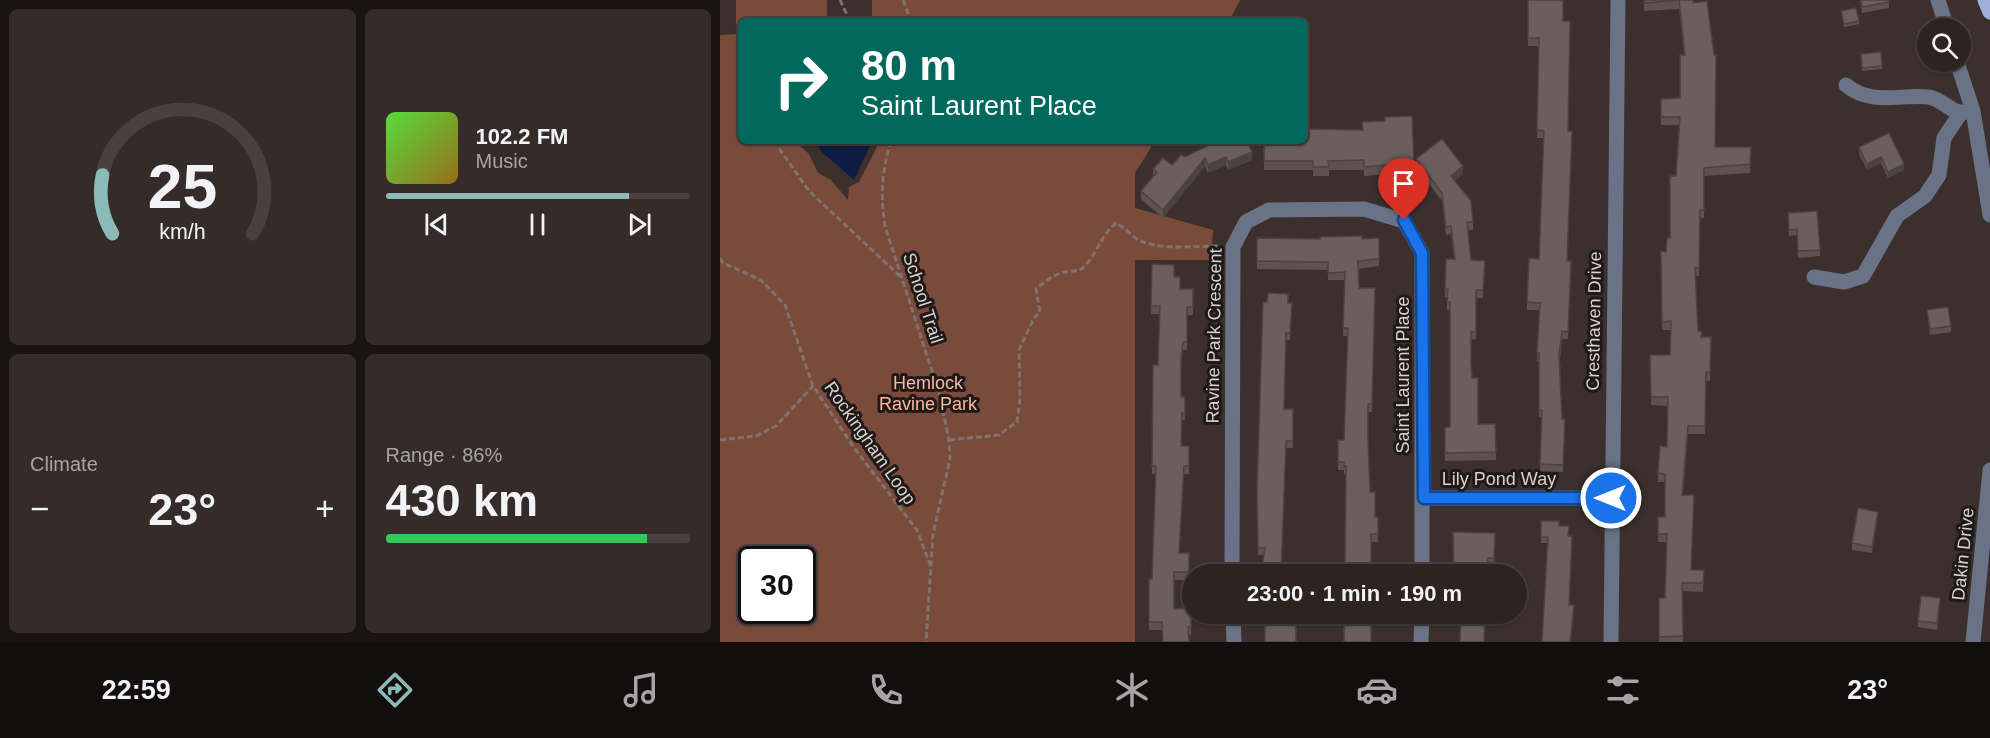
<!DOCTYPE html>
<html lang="en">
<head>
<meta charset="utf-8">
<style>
  :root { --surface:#2d2421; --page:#352c2a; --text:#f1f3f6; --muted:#a7a4a5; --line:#48413f; --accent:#8bbbb9 }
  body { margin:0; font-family:Arial,sans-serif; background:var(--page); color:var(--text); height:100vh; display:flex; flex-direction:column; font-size:22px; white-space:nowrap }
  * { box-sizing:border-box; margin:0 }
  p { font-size:20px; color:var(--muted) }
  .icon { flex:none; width:33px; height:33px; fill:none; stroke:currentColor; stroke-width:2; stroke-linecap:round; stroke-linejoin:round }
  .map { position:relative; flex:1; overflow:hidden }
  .details { display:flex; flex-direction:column; gap:9px; padding:9px; background:#191412; width:720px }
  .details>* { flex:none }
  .guide { position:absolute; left:18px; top:18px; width:570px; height:126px; border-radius:9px; box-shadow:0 2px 4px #0004,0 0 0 2px var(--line); background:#00695c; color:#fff; overflow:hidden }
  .buttons { position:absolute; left:1197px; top:18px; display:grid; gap:12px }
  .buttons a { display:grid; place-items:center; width:54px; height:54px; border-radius:50%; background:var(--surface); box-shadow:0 2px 4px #0004,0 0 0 2px var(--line); font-size:30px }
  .speed { position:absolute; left:18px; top:546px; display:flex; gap:12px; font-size:30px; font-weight:700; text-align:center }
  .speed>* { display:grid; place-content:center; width:78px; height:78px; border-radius:50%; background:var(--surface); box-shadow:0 2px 4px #0004,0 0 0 2px var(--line); line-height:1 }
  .speed .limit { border:3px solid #111; border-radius:9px; background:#fff; color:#111 }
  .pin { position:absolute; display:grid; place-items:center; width:51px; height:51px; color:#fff; margin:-62px -26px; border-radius:50% 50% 50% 0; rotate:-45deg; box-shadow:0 0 6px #0007 }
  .pin .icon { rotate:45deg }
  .me { position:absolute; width:66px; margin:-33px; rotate:270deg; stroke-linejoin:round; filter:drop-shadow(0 0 4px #0008) }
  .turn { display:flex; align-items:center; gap:21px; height:126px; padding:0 24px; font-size:27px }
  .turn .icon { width:78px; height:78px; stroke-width:2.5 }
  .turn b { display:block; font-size:42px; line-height:51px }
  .big { font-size:45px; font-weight:800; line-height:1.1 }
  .details .tile { flex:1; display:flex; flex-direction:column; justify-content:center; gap:9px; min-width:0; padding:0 21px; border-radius:9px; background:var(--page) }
  .details .dial { align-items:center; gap:0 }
  .dial svg { height:156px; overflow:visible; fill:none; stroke:var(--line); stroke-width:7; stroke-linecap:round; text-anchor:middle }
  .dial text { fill:var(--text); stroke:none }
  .song { display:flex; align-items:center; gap:18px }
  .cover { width:72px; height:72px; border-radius:9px; background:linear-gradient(135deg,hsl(110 70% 55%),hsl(40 70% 35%)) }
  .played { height:6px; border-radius:3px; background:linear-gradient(90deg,var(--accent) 80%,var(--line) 80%) }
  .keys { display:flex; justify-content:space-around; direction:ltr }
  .heat { display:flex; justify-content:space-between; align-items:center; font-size:33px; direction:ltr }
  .charge { height:9px; border-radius:4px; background:linear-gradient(90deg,#34c759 86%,var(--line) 0) }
  .details .tiles { flex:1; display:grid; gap:9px; grid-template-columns:repeat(2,1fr) }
  .trip { position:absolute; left:462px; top:564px; width:345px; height:60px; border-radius:30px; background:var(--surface); box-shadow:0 2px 4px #0004,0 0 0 2px var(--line); font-weight:800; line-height:60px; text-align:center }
  .tabs { display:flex; height:96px; justify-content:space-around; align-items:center; background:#120e0d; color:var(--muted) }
  .tabs .icon { width:42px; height:42px }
  .tabs .selected { color:var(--accent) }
  .tabs b { font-size:27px; color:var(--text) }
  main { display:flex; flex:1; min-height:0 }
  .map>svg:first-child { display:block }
  .green { fill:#7a4b3b; fill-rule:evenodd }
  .water { fill:#0e1b42 }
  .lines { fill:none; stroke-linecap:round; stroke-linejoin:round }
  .path { stroke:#7e7370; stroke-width:3; stroke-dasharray:6 3; stroke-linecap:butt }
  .minor { stroke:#697286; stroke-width:15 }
  .major { stroke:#9dafd9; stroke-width:15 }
  .wall { fill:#5d524e }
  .shaded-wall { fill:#4c4240 }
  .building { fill:#6c5f5b; stroke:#4c4240; stroke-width:1.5 }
  .route-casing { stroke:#114b97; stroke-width:15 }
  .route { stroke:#1a73e8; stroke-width:10 }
  .labels { text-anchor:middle; stroke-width:6; stroke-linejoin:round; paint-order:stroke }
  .street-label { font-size:18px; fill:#d9d1cf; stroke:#1f1918 }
  .park-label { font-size:18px; fill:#fbb7a1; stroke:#1f1918 }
</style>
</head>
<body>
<main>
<section class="details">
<div class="tiles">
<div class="tile dial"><svg viewBox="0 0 100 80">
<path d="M14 69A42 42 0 1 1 86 69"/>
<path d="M14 69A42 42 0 0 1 9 39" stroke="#8bbbb9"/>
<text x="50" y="56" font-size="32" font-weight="700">25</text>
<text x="50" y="72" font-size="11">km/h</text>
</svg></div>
<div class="tile">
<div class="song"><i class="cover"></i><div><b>102.2 FM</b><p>Music</p></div></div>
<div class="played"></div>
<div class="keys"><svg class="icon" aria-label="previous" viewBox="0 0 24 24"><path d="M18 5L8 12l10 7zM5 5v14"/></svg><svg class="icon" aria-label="pause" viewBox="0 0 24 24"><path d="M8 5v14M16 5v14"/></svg><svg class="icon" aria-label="next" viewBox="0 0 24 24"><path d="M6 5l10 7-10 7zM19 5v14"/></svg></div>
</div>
<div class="tile"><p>Climate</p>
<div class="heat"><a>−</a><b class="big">23°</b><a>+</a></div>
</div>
<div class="tile"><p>Range · 86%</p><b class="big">430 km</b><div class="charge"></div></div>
</div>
</section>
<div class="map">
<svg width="1270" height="642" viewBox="0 0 1270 642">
  <rect width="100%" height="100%" fill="#3c302c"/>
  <g class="green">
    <path d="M 16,0 L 107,0 L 107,21 L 21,21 L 21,141 L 79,141 L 79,145 L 89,154 L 98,173 L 111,180 L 128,200 L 129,187 L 139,182 L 160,141 L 435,141 L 415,173 L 415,208 L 493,230 L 491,260 L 415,260 L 415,642 L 0,642 L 0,35 L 16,34 ZM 32,560 L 82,560 L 82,610 L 32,610 Z"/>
    <path d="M 152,0 L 520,0 L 509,21 L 152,21 Z"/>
  </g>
  <path class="water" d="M 95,141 L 152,141 L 134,180 L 101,151 Z"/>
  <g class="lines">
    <g class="path">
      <path d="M 120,0 L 130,21"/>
      <path d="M 183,0 L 191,21"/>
      <path d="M 54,141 L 89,191 L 181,277"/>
      <path d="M 171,141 C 162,170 160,195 165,226 L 220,396 L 229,440 L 230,459 L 213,534 L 206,642"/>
      <path d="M 0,258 L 3,263 L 41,280 L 65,305 L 93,386 L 135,449 L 197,530 L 211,567"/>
      <path d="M 0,440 L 36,436 L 56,426 L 93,386"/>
      <path d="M 229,440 L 279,435 L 297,422 L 300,398 L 299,350 L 314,318 L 320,312 L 316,289 C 330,277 340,270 359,271 C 378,256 379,237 396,223 C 406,228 414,239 423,242 C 446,250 475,246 499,246"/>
    </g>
    <g class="minor">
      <path d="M 1218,0 L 1227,28"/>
      <path d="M 1237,62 L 1253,111 L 1270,215"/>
      <path d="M 1126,85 C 1151,106 1179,94 1209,97 C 1223,99 1232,115 1247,112"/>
      <path d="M 1094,277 L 1124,282 L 1143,276 L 1177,216 L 1205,196 L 1219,175 L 1224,138 L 1240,114"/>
      <path d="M 704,498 L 891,498"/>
      <path d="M 512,574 L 513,247 L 526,222 L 549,210 L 644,209 L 684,221 L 702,253 L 702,574"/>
      <path d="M 513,614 L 514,642"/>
      <path d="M 701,642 L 702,614"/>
      <path d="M 891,642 L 898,0"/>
      <path d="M 1253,642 L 1270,470"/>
    </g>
    <path class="major" d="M 1265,0 L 1270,12"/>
  </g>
  <g class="wall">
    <path d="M 808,0 L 848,131 L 848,261 L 851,261 L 848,339 L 842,339 L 840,361 L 842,419 L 845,419 L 843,472 L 820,471 L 822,417 L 819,417 L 819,361 L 817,361 L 820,310 L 807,310 L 807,302 L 819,259 L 824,138 L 817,138 L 819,46 L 808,46 Z"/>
    <path d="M 924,0 L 973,0 L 995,147 L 1031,147 L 1030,173 L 984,176 L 984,218 L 980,218 L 979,276 L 975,276 L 978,331 L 981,337 L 991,337 L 990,381 L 986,381 L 985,434 L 968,434 L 963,495 L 971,570 L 984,570 L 983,592 L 962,591 L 963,642 L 939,642 L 939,598 L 945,598 L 947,542 L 938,542 L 938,517 L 945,517 L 945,482 L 938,482 L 938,473 L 947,447 L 948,406 L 931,405 L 930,355 L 950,355 L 951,330 L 942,330 L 941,251 L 946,252 L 950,238 L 956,176 L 959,125 L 941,125 L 941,99 L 960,98 L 964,55 L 959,9 L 924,11 Z"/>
    <path d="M 1140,0 L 1169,0 L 1169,8 L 1142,13 Z"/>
    <path d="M 1121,11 L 1139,21 L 1139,24 L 1124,27 Z"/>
    <path d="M 1161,52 L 1162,69 L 1142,71 L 1141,54 Z"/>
    <path d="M 692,116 L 694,172 L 644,176 L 644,170 L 609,170 L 609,176 L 593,176 L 593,170 L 544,170 L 544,141 L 642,130 L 665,121 Z"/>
    <path d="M 1169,133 L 1184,170 L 1168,178 L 1161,163 L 1147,170 L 1139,154 L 1139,147 Z"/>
    <path d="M 497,141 L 532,160 L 508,170 L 506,165 L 488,173 L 485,166 L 443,218 L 421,199 L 421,191 L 433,176 L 433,169 L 452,165 Z"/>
    <path d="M 696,159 L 743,174 L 735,180 L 753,222 L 753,230 L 748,230 L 751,260 L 765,269 L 763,298 L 756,298 L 756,339 L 751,340 L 751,364 L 758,424 L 775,424 L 776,460 L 725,461 L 725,428 L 730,427 L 730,310 L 727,310 L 727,297 L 725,297 L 725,289 L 734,259 L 731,234 L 726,235 L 722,201 L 696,167 Z"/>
    <path d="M 1068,219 L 1100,250 L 1100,256 L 1078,258 L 1077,235 L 1069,236 Z"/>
    <path d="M 537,238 L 600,239 L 659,238 L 659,266 L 638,269 L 639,288 L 655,288 L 652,412 L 648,412 L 648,440 L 650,492 L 655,517 L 658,525 L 658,542 L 651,542 L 626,474 L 624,474 L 624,470 L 618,470 L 618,440 L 624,440 L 628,336 L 623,336 L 625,280 L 608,280 L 608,270 L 537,269 Z"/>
    <path d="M 432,264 L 454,277 L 460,289 L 473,289 L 473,315 L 467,315 L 467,350 L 463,350 L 461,366 L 461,397 L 465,413 L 465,420 L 462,420 L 462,446 L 469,446 L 469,474 L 464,474 L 459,553 L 469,553 L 469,580 L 454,580 L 454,609 L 471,608 L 471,635 L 442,630 L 429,630 L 429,579 L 432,579 L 436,474 L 432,474 L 433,365 L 438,365 L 440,314 L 431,314 Z"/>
    <path d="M 568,303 L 572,303 L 570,340 L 566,340 L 564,409 L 573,409 L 573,448 L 566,448 L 544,555 L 538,555 L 537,497 Z"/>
    <path d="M 1207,310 L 1231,326 L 1231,332 L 1210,335 Z"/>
    <path d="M 1158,518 L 1152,553 L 1132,550 L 1132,543 Z"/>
    <path d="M 821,521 L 839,526 L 848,536 L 850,605 L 854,611 L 851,642 L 822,642 L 827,543 L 821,543 Z"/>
    <path d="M 775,533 L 774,565 L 768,565 L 734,574 Z"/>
    <path d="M 1220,604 L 1217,630 L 1198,627 L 1198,621 Z"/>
  </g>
  <g class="shaded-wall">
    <path d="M 532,152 L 532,160 L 508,170 L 508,162 Z"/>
    <path d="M 506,157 L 506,165 L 488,173 L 488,165 Z"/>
    <path d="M 1161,157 L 1161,163 L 1147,170 L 1147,164 Z"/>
    <path d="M 485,158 L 485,166 L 443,218 L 443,210 Z"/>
    <path d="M 1184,164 L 1184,170 L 1168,178 L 1168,172 Z"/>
    <path d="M 743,166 L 743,174 L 731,183 L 731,176 Z"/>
    <path d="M 968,426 L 968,434 L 962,504 L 962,495 Z"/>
    <path d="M 1158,512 L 1158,518 L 1152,553 L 1152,547 Z"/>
  </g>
  <g class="building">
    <path d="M 808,0 L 843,0 L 843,21 L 850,21 L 848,131 L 852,131 L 847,261 L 851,261 L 848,332 L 842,331 L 839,355 L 842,419 L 845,419 L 843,465 L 820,464 L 822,410 L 819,410 L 819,353 L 817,353 L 820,303 L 807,302 L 809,258 L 819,259 L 824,131 L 817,130 L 819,38 L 808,38 Z"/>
    <path d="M 924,0 L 973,0 L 973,3 L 987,1 L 994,55 L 996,55 L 995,147 L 1031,147 L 1030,164 L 984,168 L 984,210 L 980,210 L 979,268 L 975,268 L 978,331 L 982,332 L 981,337 L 991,337 L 990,372 L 986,372 L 985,426 L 968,426 L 962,495 L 974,495 L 971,570 L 984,570 L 983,583 L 962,583 L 963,636 L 939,637 L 939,598 L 945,598 L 947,534 L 938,534 L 938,517 L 945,517 L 945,474 L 938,473 L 940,446 L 947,447 L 948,397 L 931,397 L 930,355 L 950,355 L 951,321 L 942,322 L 941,251 L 946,252 L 947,238 L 950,238 L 950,176 L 956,176 L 960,117 L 941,117 L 941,99 L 960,98 L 960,55 L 965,55 L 959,0 L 924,3 Z"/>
    <path d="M 1141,0 L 1169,0 L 1169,2 L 1142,7 Z"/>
    <path d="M 1136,8 L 1139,21 L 1124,24 L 1121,11 Z"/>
    <path d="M 1161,52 L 1162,66 L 1142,68 L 1141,54 Z"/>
    <path d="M 692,116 L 694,163 L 644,167 L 644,160 L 608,161 L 609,167 L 593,167 L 593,161 L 544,161 L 544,141 L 585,141 L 585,129 L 643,130 L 642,122 L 665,121 L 665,117 Z"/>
    <path d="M 1169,133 L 1184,164 L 1168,172 L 1161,157 L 1147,164 L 1139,147 Z"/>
    <path d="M 722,139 L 743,166 L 731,176 L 751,201 L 753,222 L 747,222 L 751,260 L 765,261 L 763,290 L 756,290 L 756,332 L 751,332 L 751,364 L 752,378 L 758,378 L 758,424 L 775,424 L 776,452 L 725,453 L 725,428 L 730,427 L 730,302 L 727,302 L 728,289 L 725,289 L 726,259 L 735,259 L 731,226 L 726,227 L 722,193 L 696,159 Z"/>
    <path d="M 497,141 L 527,141 L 532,152 L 508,162 L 506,157 L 488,165 L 485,158 L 443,210 L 421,191 L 437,172 L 433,169 L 443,158 L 452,165 L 461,155 L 465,157 Z"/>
    <path d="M 1097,211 L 1100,250 L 1078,251 L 1077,229 L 1069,230 L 1068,213 Z"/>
    <path d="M 642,236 L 642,239 L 659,238 L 659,259 L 638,261 L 639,288 L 655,288 L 652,404 L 648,404 L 648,440 L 650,492 L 655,492 L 655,517 L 658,517 L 658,534 L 651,534 L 651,574 L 625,574 L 626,466 L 624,466 L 624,462 L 618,462 L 618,440 L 624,440 L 628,328 L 623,328 L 625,272 L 608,273 L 608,262 L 537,261 L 537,238 L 600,239 L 600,237 Z"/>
    <path d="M 432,264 L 454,265 L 454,277 L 460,277 L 460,289 L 473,289 L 473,307 L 467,307 L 467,342 L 463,342 L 461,358 L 461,397 L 465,397 L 465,413 L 462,413 L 461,446 L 469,446 L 469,466 L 464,466 L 459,553 L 469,553 L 469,572 L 454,572 L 454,609 L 471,608 L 471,627 L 468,627 L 469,642 L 443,642 L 442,622 L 429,622 L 429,579 L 432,579 L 436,466 L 432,466 L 433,365 L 438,365 L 440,306 L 431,306 Z"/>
    <path d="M 548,293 L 568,294 L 568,303 L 572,303 L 570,333 L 566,333 L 564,409 L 573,409 L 573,441 L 566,441 L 561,574 L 541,574 L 545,548 L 538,548 L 537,490 L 543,302 L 547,302 Z"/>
    <path d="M 1228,307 L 1231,326 L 1210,329 L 1207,310 Z"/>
    <path d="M 1138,508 L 1158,512 L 1152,547 L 1132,543 Z"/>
    <path d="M 821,521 L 839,521 L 839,526 L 849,526 L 848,536 L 852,536 L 849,605 L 854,605 L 850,642 L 822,642 L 828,537 L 821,537 Z"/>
    <path d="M 733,532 L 775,533 L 774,558 L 768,558 L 767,574 L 734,574 Z"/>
    <path d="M 1201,596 L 1220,598 L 1217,623 L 1198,621 Z"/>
    <path d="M 545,614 L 560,614 L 560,616 L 576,616 L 576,642 L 545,642 Z"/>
    <rect x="624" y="614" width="27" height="28"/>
    <path d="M 741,614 L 765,614 L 764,642 L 740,642 Z"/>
  </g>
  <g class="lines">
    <g class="route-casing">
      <path id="route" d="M 684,220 L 702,253 L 704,498 L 891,498"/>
    </g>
    <use href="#route" class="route"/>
  </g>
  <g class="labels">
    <g class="street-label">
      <text transform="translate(203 298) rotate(72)" y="6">School Trail</text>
      <text transform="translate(874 321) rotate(-89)" y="6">Cresthaven Drive</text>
      <text transform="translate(494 336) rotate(-89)" y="6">Ravine Park Crescent</text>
      <text transform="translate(683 375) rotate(-90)" y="6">Saint Laurent Place</text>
      <text transform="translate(150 443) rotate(55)" y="6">Rockingham Loop</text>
      <text x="779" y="485">Lily Pond Way</text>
      <text transform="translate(1243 554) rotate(-84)" y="6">Dakin Drive</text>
    </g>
    <g class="park-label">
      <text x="208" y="389">Hemlock<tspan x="208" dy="21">Ravine Park</tspan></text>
    </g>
  </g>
</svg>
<div class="buttons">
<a><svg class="icon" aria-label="search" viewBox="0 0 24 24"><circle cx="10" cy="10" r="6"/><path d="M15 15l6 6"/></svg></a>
</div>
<div class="speed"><div class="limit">30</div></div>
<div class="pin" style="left:684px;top:220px;background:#d93025"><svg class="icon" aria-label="arrive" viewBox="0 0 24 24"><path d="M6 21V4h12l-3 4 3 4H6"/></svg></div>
<svg class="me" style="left:891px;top:498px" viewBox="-20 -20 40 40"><circle r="17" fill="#1a73e8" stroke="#fff" stroke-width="3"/><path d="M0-11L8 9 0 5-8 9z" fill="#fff"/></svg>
<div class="trip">23:00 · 1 min · 190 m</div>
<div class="guide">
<div class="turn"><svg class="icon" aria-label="right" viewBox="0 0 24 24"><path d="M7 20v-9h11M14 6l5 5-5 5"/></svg><div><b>80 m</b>Saint Laurent Place</div></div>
</div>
</div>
</main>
<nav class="tabs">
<b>22:59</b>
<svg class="icon selected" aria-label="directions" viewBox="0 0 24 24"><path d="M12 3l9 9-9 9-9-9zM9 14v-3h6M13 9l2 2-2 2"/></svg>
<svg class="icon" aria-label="music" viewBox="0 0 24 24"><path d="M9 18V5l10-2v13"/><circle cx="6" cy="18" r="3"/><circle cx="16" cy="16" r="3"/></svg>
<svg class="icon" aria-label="phone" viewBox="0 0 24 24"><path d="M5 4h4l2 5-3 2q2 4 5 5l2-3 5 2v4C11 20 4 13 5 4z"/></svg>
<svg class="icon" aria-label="climate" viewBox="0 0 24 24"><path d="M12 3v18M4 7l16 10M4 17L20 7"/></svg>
<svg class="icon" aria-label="car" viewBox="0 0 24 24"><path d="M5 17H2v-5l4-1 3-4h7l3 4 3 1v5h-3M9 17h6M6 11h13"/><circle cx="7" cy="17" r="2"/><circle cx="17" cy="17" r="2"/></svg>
<svg class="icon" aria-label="filters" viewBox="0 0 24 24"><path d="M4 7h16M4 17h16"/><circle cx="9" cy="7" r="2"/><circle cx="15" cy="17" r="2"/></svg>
<b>23°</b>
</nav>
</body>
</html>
